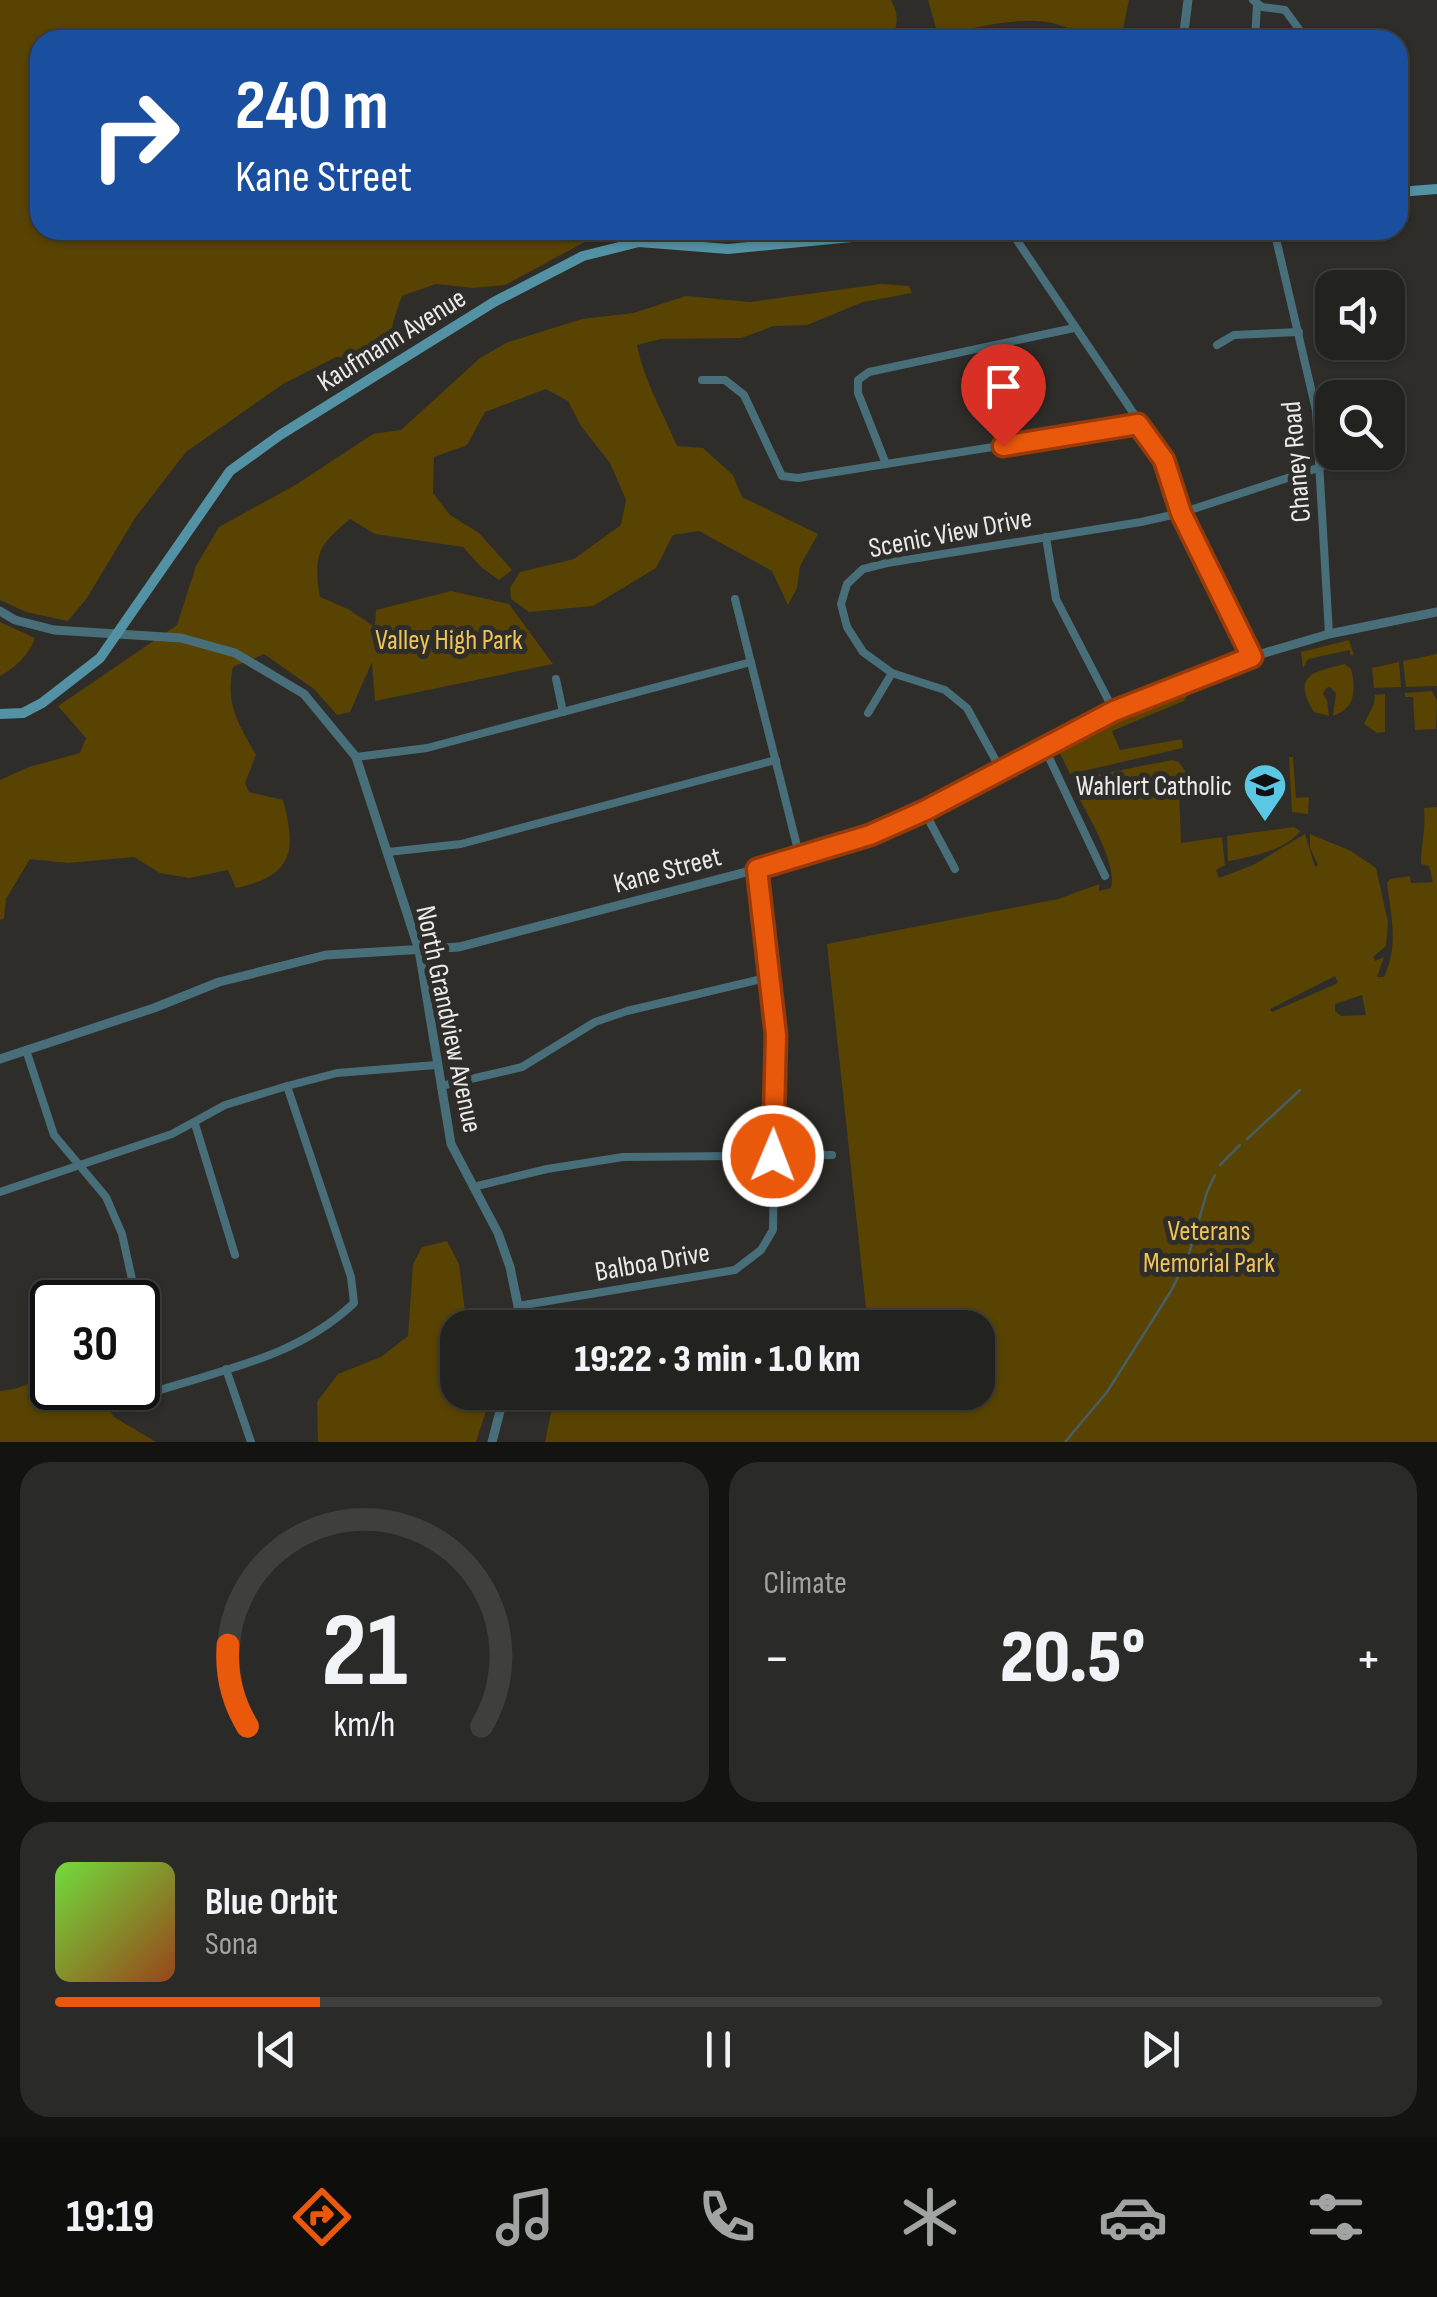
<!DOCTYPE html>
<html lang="en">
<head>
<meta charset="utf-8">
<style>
  :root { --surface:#22221f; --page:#2a2a28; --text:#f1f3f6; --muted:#a2a4a4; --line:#3f3f3d; --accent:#ea580c }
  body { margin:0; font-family:"Sofia Sans Condensed",sans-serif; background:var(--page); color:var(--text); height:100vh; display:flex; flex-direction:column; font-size:38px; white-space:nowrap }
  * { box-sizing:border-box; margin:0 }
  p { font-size:32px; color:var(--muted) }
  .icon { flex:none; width:55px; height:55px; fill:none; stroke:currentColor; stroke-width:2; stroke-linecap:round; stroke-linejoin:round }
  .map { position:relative; height:1442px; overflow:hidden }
  .sheet { display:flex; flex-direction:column; gap:20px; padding:20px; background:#131311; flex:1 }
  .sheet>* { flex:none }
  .banner { position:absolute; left:30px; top:30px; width:1378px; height:210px; border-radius:30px; box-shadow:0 2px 8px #0004,0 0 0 2px var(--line); background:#1a4fa0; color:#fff; overflow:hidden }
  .controls { position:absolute; left:1315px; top:270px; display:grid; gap:20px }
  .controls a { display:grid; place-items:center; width:90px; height:90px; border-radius:20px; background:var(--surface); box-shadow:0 2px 8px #0004,0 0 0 2px var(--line); font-size:50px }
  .speed { position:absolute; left:30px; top:1280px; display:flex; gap:20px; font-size:50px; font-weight:700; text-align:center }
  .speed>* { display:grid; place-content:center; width:130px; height:130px; border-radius:50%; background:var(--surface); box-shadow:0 2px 8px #0004,0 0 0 2px var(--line); line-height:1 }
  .speed .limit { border:5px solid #111; border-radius:15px; background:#fff; color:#111 }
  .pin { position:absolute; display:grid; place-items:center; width:85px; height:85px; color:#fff; margin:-102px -42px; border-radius:50% 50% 50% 0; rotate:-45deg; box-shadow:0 0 10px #0007 }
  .pin .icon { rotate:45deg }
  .me { position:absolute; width:110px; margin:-55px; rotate:1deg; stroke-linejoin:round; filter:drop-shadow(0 0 8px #0008) }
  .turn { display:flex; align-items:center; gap:35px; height:210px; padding:0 40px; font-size:45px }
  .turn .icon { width:130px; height:130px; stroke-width:2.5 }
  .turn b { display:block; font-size:70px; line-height:85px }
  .big { font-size:75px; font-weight:800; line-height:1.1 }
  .sheet .widget { flex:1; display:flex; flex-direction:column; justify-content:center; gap:15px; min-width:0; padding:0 35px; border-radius:30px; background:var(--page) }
  .sheet .dial { align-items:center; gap:0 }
  .dial svg { height:260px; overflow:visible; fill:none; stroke:var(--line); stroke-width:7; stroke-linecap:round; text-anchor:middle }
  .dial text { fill:var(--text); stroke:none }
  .song { display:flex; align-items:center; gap:30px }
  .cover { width:120px; height:120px; border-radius:15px; background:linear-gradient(135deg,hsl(100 70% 55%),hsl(20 70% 35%)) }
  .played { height:10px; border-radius:5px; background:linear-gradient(90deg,var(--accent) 20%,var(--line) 20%) }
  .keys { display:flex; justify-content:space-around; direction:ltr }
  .heat { display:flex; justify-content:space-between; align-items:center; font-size:55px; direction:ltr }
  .sheet .tiles { flex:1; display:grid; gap:20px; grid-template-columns:1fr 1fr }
  .widget:last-child { grid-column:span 2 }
  .trip { position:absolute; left:440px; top:1310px; width:555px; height:100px; border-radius:30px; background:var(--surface); box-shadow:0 2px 8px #0004,0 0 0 2px var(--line); font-weight:800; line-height:100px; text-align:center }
  .menu { display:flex; height:160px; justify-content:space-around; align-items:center; background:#0e0e0c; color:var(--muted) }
  .menu .icon { width:70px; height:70px }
  .menu .on { color:var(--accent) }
  .menu b { font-size:45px; color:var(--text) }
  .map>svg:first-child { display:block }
  .green { fill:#594302; fill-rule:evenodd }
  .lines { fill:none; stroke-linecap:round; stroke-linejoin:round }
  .stream { stroke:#475e64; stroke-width:2.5 }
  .minor { stroke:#476e79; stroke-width:8 }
  .tertiary { stroke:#476e79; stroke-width:9 }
  .secondary { stroke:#5292a4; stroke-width:10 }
  .route-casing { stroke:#983908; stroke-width:25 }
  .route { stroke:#ea580c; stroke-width:18 }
  .labels { text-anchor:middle; stroke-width:10; stroke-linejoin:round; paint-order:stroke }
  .street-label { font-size:28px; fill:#ecebe9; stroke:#2e2d29 }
  .park-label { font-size:28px; fill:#efc357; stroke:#2e2d29 }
  .poi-label { font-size:28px; fill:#ecebe9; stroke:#2e2d29; text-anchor:end }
</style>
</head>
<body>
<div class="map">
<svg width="1437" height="1442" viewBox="0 0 1437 1442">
  <rect width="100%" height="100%" fill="#2e2d29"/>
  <g class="green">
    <path d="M 0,0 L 891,0 C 899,14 899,27 889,40 L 40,40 L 40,230 L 824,230 L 789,233 L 688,231 L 594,237 L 505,285 L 474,288 L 436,284 L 402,296 L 393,322 L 390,347 L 366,358 L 336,357 L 283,384 L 186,452 L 135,518 L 87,598 L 68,621 L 26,612 L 0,600 Z"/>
    <path d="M 928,0 L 1129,0 L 1121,40 L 1087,40 C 1046,5 986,27 938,35 Z"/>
    <path d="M 881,284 L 909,286 L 912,293 L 863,302 L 807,325 L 774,326 L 741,338 L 661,339 L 637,345 C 644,381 663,412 677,446 L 703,448 L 733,475 L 742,497 L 818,534 L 800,566 L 797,588 L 788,605 L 772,571 L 699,531 L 673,535 L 656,568 L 593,606 L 529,612 L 511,599 L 510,588 L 520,572 L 574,559 L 621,525 L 626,500 L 610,463 L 581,426 L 568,401 L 546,389 L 485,412 L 467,445 L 434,457 L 433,493 L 450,515 L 479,533 L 512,570 L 499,580 L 481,567 L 463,547 L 375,534 L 350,519 C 318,546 313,554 320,597 L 348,609 L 372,625 L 374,642 L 376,610 L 451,591 L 509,604 L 553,664 L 375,701 L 372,662 L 350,712 L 337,715 L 314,689 L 264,654 L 233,667 C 225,705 238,722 256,755 L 245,783 L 249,792 L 283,800 C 297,852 293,876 236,888 L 228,870 L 189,878 L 160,873 L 134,857 L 68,863 L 30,859 L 6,899 L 4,919 L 0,920 L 0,780 L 29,767 L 80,753 L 86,738 L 58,706 L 177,625 L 196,566 L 219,527 L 297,484 L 373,434 L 401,430 L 480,358 L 506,343 L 582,319 L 633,313 L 686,296 L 750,302 Z"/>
    <path d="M 0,622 L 35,638 C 29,655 16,667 0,676 Z"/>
    <path d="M 1349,640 L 1354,656 L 1350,654 L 1350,650 L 1308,659 L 1303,668 L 1301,652 Z"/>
    <path d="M 1437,654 L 1437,686 L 1406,687 L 1403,661 Z"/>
    <path d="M 1399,662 L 1401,687 L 1374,688 L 1372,668 Z"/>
    <path d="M 1345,664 L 1351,669 C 1356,689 1356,708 1333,716 L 1336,693 L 1330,687 L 1326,688 L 1323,694 L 1327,700 L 1329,716 L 1314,712 C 1292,675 1312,672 1345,664 Z"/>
    <path d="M 1242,671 L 1241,675 L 1188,694 L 1184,701 L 1112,731 L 1120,750 L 1182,739 L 1183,748 L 1070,774 L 1058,749 L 1195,688 Z"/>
    <path d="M 1432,691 L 1437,701 L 1436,729 L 1415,730 L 1413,697 L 1405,697 L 1405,693 Z"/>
    <path d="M 1385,694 L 1385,732 L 1377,733 L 1364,724 L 1374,704 L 1375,695 Z"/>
    <path d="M 1289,757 L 1293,757 L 1296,798 L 1309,797 L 1308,814 L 1292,812 Z"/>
    <path d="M 1172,760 L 1179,762 L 1185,771 L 1186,786 L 1179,788 L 1181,843 L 1222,837 L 1225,865 L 1216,870 L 1219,878 L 1253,865 L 1305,834 L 1315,867 L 1318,865 L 1310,848 L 1310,834 L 1351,851 L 1376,868 L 1388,922 L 1386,946 L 1373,957 L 1375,961 L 1384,957 L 1377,977 L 1384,977 C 1399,945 1391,916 1387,883 L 1390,879 L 1410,876 L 1411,883 L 1433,882 L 1429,866 L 1421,864 C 1421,844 1426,831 1424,808 L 1437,807 L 1437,1442 L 545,1442 L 555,1393 L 978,1392 L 978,1328 L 868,1327 L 827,944 L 1058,899 L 1099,884 L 1099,891 L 1111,888 C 1118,863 1085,811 1073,786 L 1096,775 ZM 1335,976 L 1338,983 L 1272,1012 L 1270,1009 ZM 1362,995 L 1366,1015 L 1341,1016 L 1335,1011 L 1335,1004 Z"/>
    <path d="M 1294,827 L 1300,831 C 1286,850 1251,857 1228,861 L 1227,836 Z"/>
    <path d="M 447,1241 L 459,1264 L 467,1327 L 458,1328 L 458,1392 L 492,1393 L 476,1442 L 318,1442 L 317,1402 L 338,1374 L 381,1357 L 408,1336 L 413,1264 L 422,1247 Z"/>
    <path d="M 52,1359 L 52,1388 L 95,1388 L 114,1417 L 156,1442 L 0,1442 L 0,1391 C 23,1389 42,1381 52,1359 Z"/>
  </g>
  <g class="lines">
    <g class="stream">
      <path d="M 1247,1139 L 1300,1090"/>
      <path d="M 1220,1165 L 1240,1145"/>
      <path d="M 1065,1442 L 1107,1392 L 1171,1291 L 1188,1257 L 1207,1192 L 1215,1175"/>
    </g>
    <g class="minor">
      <path d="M 1253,0 L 1262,7 L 1285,10 L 1307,40"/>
      <path d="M 1255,40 L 1257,4"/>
      <path d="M 1398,169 L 1405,191"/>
      <path d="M 1010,230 L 1165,460 L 1181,513 L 1251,657"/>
      <path d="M 1274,230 L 1316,410 L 1329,634"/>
      <path d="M 1217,345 L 1234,335 L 1299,332"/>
      <path d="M 702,380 L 725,380 L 744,395 L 782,476 L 798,478 L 1138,424"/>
      <path d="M 886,464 L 858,393 L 858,380 L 869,372 L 1074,328"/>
      <path d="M 1046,537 L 1056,599 L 1114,711"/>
      <path d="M 735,599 L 800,858"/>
      <path d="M 556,679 L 563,712"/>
      <path d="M 868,713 L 892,673"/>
      <path d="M 1044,747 L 1105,876"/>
      <path d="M 356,757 L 427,748 L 751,662"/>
      <path d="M 1001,770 L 967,708 L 945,690 L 892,673 L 863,652 L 847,627 L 841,604 L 847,584 L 863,569 L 887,563 L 1141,522 L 1181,513 L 1321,467"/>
      <path d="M 924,811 L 955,869"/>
      <path d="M 388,852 L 461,844 L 776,760"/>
      <path d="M 26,1050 L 54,1135 L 106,1197 L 122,1234 L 137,1302"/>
      <path d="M 441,1086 L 522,1067 L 595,1022 L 627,1011 L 770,977"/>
      <path d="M 195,1124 L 235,1255"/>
      <path d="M 473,1187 L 547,1169 L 623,1157 L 832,1155"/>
      <path d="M 0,1192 L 172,1134 L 225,1105 L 287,1086 L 337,1073 L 436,1065"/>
      <path d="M 138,1304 L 157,1391 C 229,1368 298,1356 354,1303 L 351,1277 L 287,1086"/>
      <path d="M 518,1306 L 735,1270 L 761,1250 L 773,1230 L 776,1035 L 757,869"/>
      <path d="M 226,1369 L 251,1442"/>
    </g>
    <g class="tertiary">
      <path d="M 1183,40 L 1188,0"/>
      <path d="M 0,611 L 15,620 L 54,630 L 181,638 L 235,653 L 304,694 L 356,757 L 419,950 L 451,1144 L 498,1233 L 510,1267 L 518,1306 L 516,1328"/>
      <path d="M 0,1059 L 154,1008 L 219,982 L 255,973 L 326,955 L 459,947 L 800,858 L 871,835 L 924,811 L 1114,711 L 1251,657 L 1329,634 L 1437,612"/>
      <path d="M 492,1442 L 505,1392"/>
    </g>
    <g class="secondary">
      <path d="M 1398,192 L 1437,189"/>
      <path d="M 0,714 L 23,713 L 42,703 L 100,658 L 230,471 L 280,435 L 494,302 L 583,256 L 639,242 L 728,249 L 925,230"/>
    </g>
  </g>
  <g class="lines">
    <g class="route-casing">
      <path id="route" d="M 773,1156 L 776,1035 L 757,869 L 870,835 L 924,811 L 1114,711 L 1252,657 L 1181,513 L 1164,460 L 1138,424 L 1003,446"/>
    </g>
    <use href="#route" class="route"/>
  </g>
  <defs>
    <g id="school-pin" transform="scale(2.25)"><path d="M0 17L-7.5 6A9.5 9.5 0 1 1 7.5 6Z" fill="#5ac8e5" stroke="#2e2d29"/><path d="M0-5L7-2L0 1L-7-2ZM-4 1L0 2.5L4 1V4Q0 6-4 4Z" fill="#111"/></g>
  </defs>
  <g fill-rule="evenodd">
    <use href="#school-pin" x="1265" y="785"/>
  </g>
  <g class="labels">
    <g class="street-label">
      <text transform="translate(391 339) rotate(-32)" y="10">Kaufmann Avenue</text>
      <text transform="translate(1295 462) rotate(-95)" y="10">Chaney Road</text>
      <text transform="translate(950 532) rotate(-11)" y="10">Scenic View Drive</text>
      <text transform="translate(667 869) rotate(-15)" y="10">Kane Street</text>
      <text transform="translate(450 1019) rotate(78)" y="10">North Grandview Avenue</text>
      <text transform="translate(652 1261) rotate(-10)" y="10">Balboa Drive</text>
    </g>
    <g class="park-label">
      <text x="449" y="649">Valley High Park</text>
      <text x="1209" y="1240">Veterans<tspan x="1209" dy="32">Memorial Park</tspan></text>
    </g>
    <g class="poi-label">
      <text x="1232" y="795">Wahlert Catholic</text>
    </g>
  </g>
</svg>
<div class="controls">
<a><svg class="icon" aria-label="sound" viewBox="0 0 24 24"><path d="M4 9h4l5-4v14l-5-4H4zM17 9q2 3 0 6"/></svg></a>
<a><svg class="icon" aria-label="search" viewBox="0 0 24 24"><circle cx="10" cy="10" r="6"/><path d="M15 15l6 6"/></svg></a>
</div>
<div class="speed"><div class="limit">30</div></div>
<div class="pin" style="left:1003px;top:446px;background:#d93025"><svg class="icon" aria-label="arrive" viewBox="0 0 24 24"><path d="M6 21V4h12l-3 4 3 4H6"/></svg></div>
<svg class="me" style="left:773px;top:1156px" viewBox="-20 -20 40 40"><circle r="17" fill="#ea580c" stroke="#fff" stroke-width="3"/><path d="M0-11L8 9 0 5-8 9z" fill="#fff"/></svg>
<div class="trip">19:22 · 3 min · 1.0 km</div>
<div class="banner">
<div class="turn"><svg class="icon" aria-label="right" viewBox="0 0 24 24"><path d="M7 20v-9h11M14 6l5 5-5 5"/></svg><div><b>240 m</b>Kane Street</div></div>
</div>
</div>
<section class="sheet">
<div class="tiles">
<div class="widget dial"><svg viewBox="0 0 100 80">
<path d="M14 69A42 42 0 1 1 86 69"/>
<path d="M14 69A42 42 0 0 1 8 44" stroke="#ea580c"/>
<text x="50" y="56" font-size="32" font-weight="700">21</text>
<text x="50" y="72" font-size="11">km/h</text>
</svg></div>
<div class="widget"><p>Climate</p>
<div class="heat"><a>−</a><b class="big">20.5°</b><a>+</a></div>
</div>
<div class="widget">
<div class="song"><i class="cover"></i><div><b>Blue Orbit</b><p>Sona</p></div></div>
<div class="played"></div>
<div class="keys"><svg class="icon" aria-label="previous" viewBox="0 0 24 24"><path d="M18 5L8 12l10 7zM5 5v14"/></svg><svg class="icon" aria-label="pause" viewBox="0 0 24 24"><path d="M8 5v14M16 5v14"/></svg><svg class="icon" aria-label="next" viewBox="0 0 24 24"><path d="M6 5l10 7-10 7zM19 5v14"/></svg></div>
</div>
</div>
</section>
<nav class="menu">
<b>19:19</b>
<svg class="icon on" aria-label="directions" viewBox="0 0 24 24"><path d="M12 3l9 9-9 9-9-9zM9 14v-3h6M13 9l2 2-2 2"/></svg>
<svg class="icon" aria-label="music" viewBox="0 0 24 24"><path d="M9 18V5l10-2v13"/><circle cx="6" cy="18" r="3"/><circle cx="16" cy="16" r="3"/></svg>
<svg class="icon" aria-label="phone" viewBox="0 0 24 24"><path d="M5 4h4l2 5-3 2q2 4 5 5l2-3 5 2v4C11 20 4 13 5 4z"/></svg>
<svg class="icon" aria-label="climate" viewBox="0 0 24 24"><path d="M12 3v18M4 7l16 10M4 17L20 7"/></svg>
<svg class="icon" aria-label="car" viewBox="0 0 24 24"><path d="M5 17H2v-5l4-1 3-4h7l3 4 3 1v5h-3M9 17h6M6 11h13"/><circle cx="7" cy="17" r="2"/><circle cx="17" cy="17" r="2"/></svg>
<svg class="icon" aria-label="filters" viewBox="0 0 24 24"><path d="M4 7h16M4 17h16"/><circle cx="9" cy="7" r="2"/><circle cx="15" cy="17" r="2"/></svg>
</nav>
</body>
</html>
